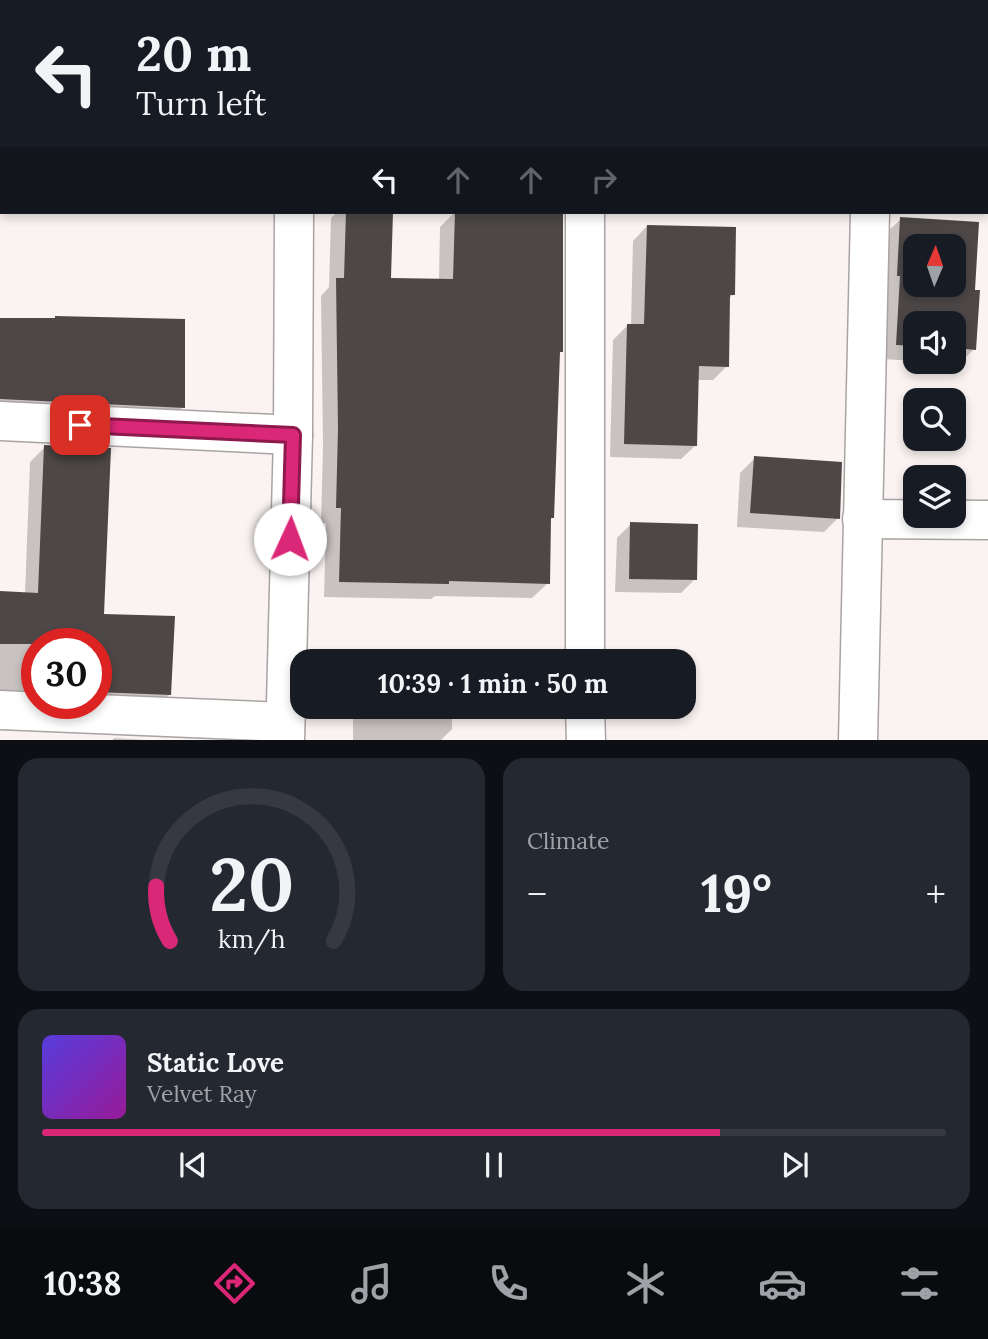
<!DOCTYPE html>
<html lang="en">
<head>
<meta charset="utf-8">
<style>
  :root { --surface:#171b24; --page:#242831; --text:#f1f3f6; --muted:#9ea1a6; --line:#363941; --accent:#db2777 }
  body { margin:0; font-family:Lora,serif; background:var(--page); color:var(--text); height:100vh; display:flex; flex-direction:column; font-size:26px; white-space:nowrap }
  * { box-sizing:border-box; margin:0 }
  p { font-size:23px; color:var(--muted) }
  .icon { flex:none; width:38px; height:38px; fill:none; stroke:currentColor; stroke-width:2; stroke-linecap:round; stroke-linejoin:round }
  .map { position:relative; height:740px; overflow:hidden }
  .panel { display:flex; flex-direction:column; gap:18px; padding:18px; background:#0d0f14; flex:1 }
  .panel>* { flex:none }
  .banner { position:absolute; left:0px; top:0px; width:989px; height:214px; box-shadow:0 4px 10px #0003; background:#171b24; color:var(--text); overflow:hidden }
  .needle { width:46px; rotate:2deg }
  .tools { position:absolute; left:903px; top:234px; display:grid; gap:14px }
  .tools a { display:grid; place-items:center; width:63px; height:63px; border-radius:14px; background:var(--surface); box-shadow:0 4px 10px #0003; font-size:35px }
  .speed { position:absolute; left:21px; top:628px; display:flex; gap:14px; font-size:35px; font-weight:700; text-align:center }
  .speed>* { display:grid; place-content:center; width:91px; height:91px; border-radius:50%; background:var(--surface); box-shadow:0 4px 10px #0003; line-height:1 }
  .speed .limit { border:10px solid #d22; background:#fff; color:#111 }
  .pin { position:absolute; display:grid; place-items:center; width:60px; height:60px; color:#fff; margin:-30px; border-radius:14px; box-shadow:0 4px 10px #0006 }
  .me { position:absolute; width:77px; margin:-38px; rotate:2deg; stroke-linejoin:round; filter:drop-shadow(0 0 5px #0008) }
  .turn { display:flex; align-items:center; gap:24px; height:147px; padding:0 21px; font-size:32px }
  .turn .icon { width:91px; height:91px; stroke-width:2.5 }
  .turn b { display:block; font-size:49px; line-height:60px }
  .lanes { display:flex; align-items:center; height:66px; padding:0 21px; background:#0003; justify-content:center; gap:35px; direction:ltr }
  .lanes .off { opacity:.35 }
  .big { font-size:52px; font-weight:700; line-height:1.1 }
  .panel .tile { flex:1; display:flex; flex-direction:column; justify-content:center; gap:10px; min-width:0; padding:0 24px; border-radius:21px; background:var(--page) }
  .panel .dial { align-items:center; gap:0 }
  .dial svg { height:182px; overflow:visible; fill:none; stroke:var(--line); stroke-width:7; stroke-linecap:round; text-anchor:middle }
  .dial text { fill:var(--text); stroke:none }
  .song { display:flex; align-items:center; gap:21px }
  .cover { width:84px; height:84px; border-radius:10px; background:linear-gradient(135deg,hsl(250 70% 55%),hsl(300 70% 35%)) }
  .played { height:7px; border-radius:4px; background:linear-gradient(90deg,var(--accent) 75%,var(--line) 75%) }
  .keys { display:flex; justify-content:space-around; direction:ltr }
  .heat { display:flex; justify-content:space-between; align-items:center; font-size:38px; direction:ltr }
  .panel .tiles { flex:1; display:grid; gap:18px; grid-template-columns:1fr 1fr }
  .tile:last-child { grid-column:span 2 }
  .trip { position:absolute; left:290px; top:649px; width:406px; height:70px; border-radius:21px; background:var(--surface); box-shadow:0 4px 10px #0003; font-weight:700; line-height:70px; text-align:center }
  .dock { display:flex; height:112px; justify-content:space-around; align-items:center; background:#090b0e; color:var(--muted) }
  .dock .icon { width:49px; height:49px }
  .dock .selected { color:var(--accent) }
  .dock b { font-size:32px; color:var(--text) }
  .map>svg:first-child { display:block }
  .shadow { fill:#0003; fill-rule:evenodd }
  .building { fill:#4d4747; fill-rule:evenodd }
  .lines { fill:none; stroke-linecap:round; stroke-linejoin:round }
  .minor-casing { stroke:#aaa3a3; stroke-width:41 }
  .minor { stroke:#fff; stroke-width:38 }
  .route-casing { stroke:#8e194d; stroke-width:18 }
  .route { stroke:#db2777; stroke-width:12 }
</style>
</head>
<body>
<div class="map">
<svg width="988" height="741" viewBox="0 0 988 741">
  <rect width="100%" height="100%" fill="#faf3f2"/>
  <g class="shadow">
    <path d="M 84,0 L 144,0 L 84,2 Z"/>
    <path d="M 322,0 L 404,0 L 322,2 Z"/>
    <path d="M 509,0 L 584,0 L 509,2 Z"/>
    <path d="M 647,0 L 813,0 L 647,2 Z"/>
    <path d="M 0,21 L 2,21 L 2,130 L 0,128 Z"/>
    <rect x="987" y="27" width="1" height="122"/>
    <path d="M 337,212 L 392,212 L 389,280 L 439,280 L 440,227 L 455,212 L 561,214 L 561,351 L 558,354 L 553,517 L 549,521 L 548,583 L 532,598 L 435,596 L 431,599 L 324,597 L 326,523 L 321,523 L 323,446 L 321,296 L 329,287 L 331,218 Z"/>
    <path d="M 901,219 L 977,224 L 973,292 L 974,349 L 960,363 L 942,362 L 954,362 L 954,324 L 915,324 L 915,361 L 883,359 L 886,233 ZM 915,247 L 954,247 L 954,285 L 915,285 Z"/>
    <path d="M 647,226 L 734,294 L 728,299 L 727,366 L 713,380 L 697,380 L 696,445 L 681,459 L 610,457 L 613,340 L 627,326 L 631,326 L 633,241 Z"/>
    <path d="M 0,319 L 183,407 L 169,421 L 0,413 Z"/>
    <path d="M 45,447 L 102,616 L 169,695 L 154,710 L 0,703 L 0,593 L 25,594 L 30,462 ZM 37,644 L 96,644 L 96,704 L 37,704 Z"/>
    <path d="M 755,458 L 838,518 L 824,532 L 737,527 L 740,473 Z"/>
    <path d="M 631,524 L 695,579 L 681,593 L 615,592 L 617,538 Z"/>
    <path d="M 353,707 L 452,707 L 452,729 L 440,741 L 353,741 Z"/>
    <path d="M 114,738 L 163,741 L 112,741 Z"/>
  </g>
  <g class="building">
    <path d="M 346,212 L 393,212 L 391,278 L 453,279 L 455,212 L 563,212 L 563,352 L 560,352 L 554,518 L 551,518 L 550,584 L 449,581 L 449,584 L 339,582 L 341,508 L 336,508 L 338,429 L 336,278 L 344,278 Z"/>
    <path d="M 900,217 L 979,222 L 975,290 L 980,290 L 976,350 L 954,348 L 954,324 L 915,324 L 915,346 L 896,345 L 900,276 L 897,276 ZM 915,247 L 954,247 L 954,285 L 915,285 Z"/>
    <path d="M 647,225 L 736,227 L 735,295 L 730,295 L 729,367 L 699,366 L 697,446 L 624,444 L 627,324 L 644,324 Z"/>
    <path d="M 55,316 L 185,319 L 185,408 L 0,399 L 0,318 L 55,318 Z"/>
    <path d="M 44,445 L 111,448 L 104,614 L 175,616 L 171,695 L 96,692 L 96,644 L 0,644 L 0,591 L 38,593 Z"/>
    <path d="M 754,456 L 842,462 L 840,519 L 750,513 Z"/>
    <path d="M 630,522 L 698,524 L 697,580 L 629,579 Z"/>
  </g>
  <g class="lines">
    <g class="minor-casing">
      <g id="minor">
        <path d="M 296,2 L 296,0"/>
        <path d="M 0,132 L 2,132"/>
        <path d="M 987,159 L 988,159"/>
        <path d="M 585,212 L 585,662"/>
        <path d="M 0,421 L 293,435"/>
        <path d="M 862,519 L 988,520"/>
        <path d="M 585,707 L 586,741"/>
        <path d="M 0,710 L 285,722"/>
        <path d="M 285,741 L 293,435 L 294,212"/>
        <path d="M 858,741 L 870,212"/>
      </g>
    </g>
    <use href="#minor" class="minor"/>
  </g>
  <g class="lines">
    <g class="route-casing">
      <path id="route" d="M 80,425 L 293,435 L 290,539"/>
    </g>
    <use href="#route" class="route"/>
  </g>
</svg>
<div class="tools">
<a><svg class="needle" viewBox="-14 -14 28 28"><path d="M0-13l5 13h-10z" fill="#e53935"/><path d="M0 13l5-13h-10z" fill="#9ea1a6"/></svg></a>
<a><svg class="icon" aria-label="sound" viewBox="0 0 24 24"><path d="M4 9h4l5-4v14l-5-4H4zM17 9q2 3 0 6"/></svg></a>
<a><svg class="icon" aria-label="search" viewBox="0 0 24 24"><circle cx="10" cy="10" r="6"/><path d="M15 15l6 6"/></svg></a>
<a><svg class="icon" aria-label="layers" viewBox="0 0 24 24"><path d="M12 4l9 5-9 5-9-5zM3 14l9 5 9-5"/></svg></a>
</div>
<div class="speed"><div class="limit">30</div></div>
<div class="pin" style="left:80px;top:425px;background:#d93025"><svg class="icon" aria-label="arrive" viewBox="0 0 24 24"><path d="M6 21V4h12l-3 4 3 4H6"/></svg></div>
<svg class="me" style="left:290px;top:539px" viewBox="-20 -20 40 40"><circle r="19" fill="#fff"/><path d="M0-13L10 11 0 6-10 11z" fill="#db2777"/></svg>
<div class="trip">10:39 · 1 min · 50 m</div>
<div class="banner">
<div class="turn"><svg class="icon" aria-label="left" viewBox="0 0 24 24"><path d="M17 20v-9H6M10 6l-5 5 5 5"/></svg><div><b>20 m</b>Turn left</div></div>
<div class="lanes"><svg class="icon" aria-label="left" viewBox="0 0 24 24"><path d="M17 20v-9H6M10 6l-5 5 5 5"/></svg><svg class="icon off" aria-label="ahead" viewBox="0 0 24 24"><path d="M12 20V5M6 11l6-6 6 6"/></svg><svg class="icon off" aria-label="ahead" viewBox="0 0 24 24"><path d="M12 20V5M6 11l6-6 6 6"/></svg><svg class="icon off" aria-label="right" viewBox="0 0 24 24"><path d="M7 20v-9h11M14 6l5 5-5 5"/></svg></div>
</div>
</div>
<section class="panel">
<div class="tiles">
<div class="tile dial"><svg viewBox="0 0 100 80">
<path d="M14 69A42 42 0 1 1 86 69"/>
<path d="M14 69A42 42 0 0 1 8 45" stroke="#db2777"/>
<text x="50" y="56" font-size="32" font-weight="700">20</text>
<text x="50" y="72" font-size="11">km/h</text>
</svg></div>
<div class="tile"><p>Climate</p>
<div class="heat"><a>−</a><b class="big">19°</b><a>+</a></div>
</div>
<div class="tile">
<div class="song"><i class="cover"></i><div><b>Static Love</b><p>Velvet Ray</p></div></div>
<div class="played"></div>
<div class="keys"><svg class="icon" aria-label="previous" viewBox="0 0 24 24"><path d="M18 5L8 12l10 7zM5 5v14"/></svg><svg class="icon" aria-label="pause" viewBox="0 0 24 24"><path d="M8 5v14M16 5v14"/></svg><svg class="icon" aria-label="next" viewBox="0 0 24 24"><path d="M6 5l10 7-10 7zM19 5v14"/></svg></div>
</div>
</div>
</section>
<nav class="dock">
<b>10:38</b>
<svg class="icon selected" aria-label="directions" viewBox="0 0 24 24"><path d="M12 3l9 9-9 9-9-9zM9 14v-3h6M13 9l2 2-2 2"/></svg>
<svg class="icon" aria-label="music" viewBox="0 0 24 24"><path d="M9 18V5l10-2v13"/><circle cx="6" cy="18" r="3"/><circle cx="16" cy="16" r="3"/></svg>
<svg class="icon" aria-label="phone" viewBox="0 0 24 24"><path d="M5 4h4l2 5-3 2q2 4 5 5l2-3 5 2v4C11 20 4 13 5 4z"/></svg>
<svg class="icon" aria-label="climate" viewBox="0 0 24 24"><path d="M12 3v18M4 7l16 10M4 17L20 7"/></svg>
<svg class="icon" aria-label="car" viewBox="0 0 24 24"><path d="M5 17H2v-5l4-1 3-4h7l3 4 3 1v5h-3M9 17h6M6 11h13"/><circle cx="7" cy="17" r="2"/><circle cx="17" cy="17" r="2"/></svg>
<svg class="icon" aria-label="filters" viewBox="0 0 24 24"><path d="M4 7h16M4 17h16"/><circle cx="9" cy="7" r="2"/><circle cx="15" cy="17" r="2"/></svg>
</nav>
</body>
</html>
